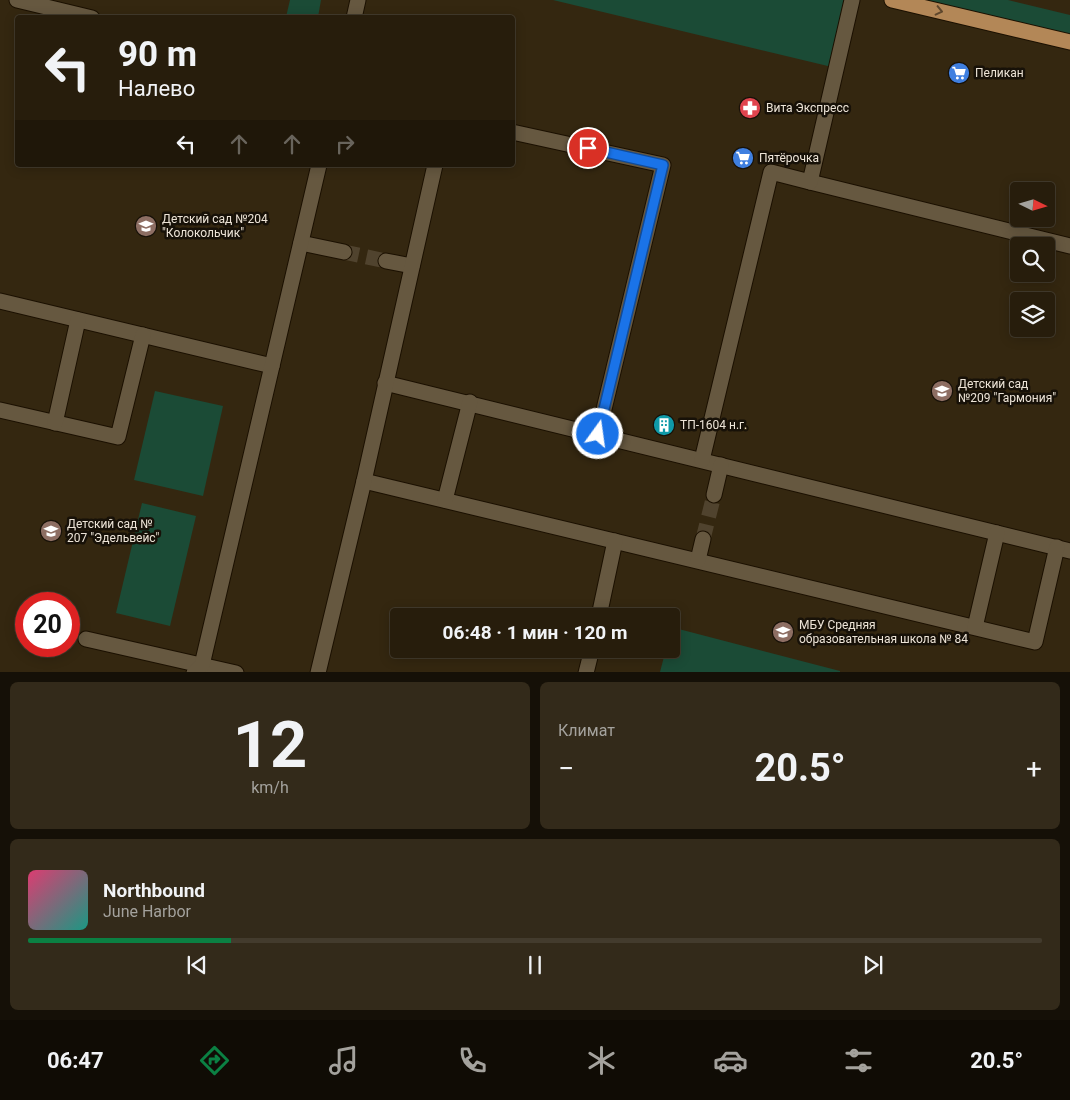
<!DOCTYPE html>
<html lang="ru">
<head>
<meta charset="utf-8">
<style>
  :root { --surface:#271d0c; --page:#332a1a; --text:#f1f3f6; --muted:#a4a29d; --line:#433b2d; --accent:#0b8043 }
  body { margin:0; font-family:Roboto,sans-serif; background:var(--page); color:var(--text); height:100vh; display:flex; flex-direction:column; font-size:19px; white-space:nowrap }
  * { box-sizing:border-box; margin:0 }
  p { font-size:16px; color:var(--muted) }
  .icon { flex:none; width:28px; height:28px; fill:none; stroke:currentColor; stroke-width:2; stroke-linecap:round; stroke-linejoin:round }
  .map { position:relative; height:672px; overflow:hidden }
  .panel { display:flex; flex-direction:column; gap:10px; padding:10px; background:#151007; flex:1 }
  .panel>* { flex:none }
  .guide { position:absolute; left:15px; top:15px; width:500px; height:152px; border-radius:5px; box-shadow:0 2px 12px #0003,0 0 0 1px var(--line); background:#271d0c; color:var(--text); overflow:hidden }
  .needle { width:32px; rotate:95deg }
  .controls { position:absolute; left:1010px; top:182px; display:grid; gap:10px }
  .controls a { display:grid; place-items:center; width:45px; height:45px; border-radius:5px; background:var(--surface); box-shadow:0 2px 12px #0003,0 0 0 1px var(--line); font-size:25px }
  .speed { position:absolute; left:15px; top:592px; display:flex; gap:10px; font-size:25px; font-weight:700; text-align:center }
  .speed>* { display:grid; place-content:center; width:65px; height:65px; border-radius:50%; background:var(--surface); box-shadow:0 2px 12px #0003,0 0 0 1px var(--line); line-height:1 }
  .speed .limit { border:8px solid #d22; background:#fff; color:#111 }
  .pin { position:absolute; display:grid; place-items:center; width:42px; height:42px; color:#fff; margin:-21px; border:2px solid #fff; border-radius:50%; box-shadow:0 1px 5px #0007 }
  .me { position:absolute; width:55px; margin:-28px; rotate:14deg; stroke-linejoin:round; filter:drop-shadow(0 0 4px #0008) }
  .turn { display:flex; align-items:center; gap:18px; height:105px; padding:0 20px; font-size:22px }
  .turn .icon { width:65px; height:65px; stroke-width:2.5 }
  .turn b { display:block; font-size:35px; line-height:42px }
  .lanes { display:flex; align-items:center; height:48px; padding:0 20px; background:#0003; justify-content:center; gap:25px; direction:ltr }
  .lanes .off { opacity:.35 }
  .big { font-size:38px; font-weight:700; line-height:1.1 }
  .panel .card { flex:1; display:flex; flex-direction:column; justify-content:center; gap:8px; min-width:0; padding:0 18px; border-radius:8px; background:var(--page) }
  .panel .dial { align-items:center; gap:0 }
  .dial b { font-size:65px; line-height:1 }
  .song { display:flex; align-items:center; gap:15px }
  .cover { width:60px; height:60px; border-radius:8px; background:linear-gradient(135deg,hsl(340 70% 55%),hsl(170 70% 35%)) }
  .played { height:5px; border-radius:2px; background:linear-gradient(90deg,var(--accent) 20%,var(--line) 20%) }
  .keys { display:flex; justify-content:space-around; direction:ltr }
  .heat { display:flex; justify-content:space-between; align-items:center; font-size:28px; direction:ltr }
  .panel .tiles { flex:1; display:grid; gap:10px; grid-template-columns:1fr 1fr }
  .card:last-child { grid-column:span 2 }
  .trip { position:absolute; left:390px; top:608px; width:290px; height:50px; border-radius:5px; background:var(--surface); box-shadow:0 2px 12px #0003,0 0 0 1px var(--line); font-weight:700; line-height:50px; text-align:center }
  .tab-bar { display:flex; height:80px; justify-content:space-around; align-items:center; background:#100c05; color:var(--muted) }
  .tab-bar .icon { width:35px; height:35px }
  .tab-bar .current { color:var(--accent) }
  .tab-bar b { font-size:22px; color:var(--text) }
  .map>svg:first-child { display:block }
  .green { fill:#1b4b36 }
  .lines { fill:none; stroke-linecap:round; stroke-linejoin:round }
  .minor-tunnel { stroke:#50432e; stroke-width:15; stroke-dasharray:15 8; stroke-linecap:butt }
  .minor-casing { stroke:#1b1000; stroke-width:17 }
  .major-casing { stroke:#1b1000; stroke-width:17 }
  .minor { stroke:#665840; stroke-width:15 }
  .major { stroke:#b38757; stroke-width:15 }
  .oneway { stroke:#5d462c }
  .route-casing { stroke:#114b97; stroke-width:12 }
  .route { stroke:#1a73e8; stroke-width:9 }
  .labels { text-anchor:middle; stroke-width:5; stroke-linejoin:round; paint-order:stroke }
  .poi-label { font-size:12px; fill:#ede4d7; stroke:#171108; text-anchor:start }
</style>
</head>
<body>
<div class="map">
<svg width="1070" height="673" viewBox="0 0 1070 673">
  <rect width="100%" height="100%" fill="#342710"/>
  <g class="green">
    <path d="M 290,0 L 321,0 L 318,17 L 286,17 Z"/>
    <path d="M 553,0 L 844,0 L 832,67 Z"/>
    <path d="M 918,0 L 1008,0 L 1070,15 L 1070,36 Z"/>
    <path d="M 155,391 L 223,406 L 203,496 L 134,480 Z"/>
    <path d="M 142,503 L 196,516 L 170,626 L 116,613 Z"/>
    <path d="M 671,627 L 840,671 L 840,672 L 660,672 L 666,649 L 671,649 Z"/>
  </g>
  <g class="lines">
    <g class="minor-tunnel">
      <path d="M 344,252 L 386,261"/>
      <path d="M 703,539 L 714,495"/>
    </g>
    <g class="minor-casing">
      <g id="minor">
        <path d="M 17,0 L 92,18"/>
        <path d="M 354,18 L 358,0"/>
        <path d="M 512,132 L 663,165 L 598,434"/>
        <path d="M 810,182 L 1070,246"/>
        <path d="M 301,243 L 344,252"/>
        <path d="M 386,261 L 412,266"/>
        <path d="M 0,301 L 272,366"/>
        <path d="M 385,383 L 1070,551"/>
        <path d="M 0,410 L 118,437 L 143,335"/>
        <path d="M 55,423 L 78,320"/>
        <path d="M 702,460 L 771,172 L 810,182 L 852,0"/>
        <path d="M 364,481 L 1035,642 L 1057,547"/>
        <path d="M 714,495 L 721,465"/>
        <path d="M 445,500 L 470,402"/>
        <path d="M 698,560 L 703,539"/>
        <path d="M 599,616 L 615,541"/>
        <path d="M 975,627 L 997,533"/>
        <path d="M 86,639 L 236,673"/>
        <path d="M 194,673 L 202,665 L 319,165"/>
        <path d="M 318,673 L 364,481 L 435,165"/>
        <path d="M 586,673 L 592,649"/>
      </g>
    </g>
    <g class="major-casing">
      <path id="major" d="M 892,0 L 1070,42"/>
    </g>
    <use href="#minor" class="minor"/>
    <use href="#major" class="major"/>
  </g>
  <defs><path id="oneway-chevron" d="M-2-3.5L2.5 0L-2 3.5" fill="none" stroke-width="1.6" stroke-linecap="round" stroke-linejoin="round" transform="scale(1.25)"/></defs>
  <use class="oneway" href="#oneway-chevron" transform="translate(939 11) rotate(13)"/>
  <g class="lines">
    <g class="route-casing">
      <path id="route" d="M 588,148 L 663,165 L 598,434"/>
    </g>
    <use href="#route" class="route"/>
  </g>
  <defs>
    <g id="supermarket-disc" transform="scale(1.125)"><circle r="9.5" fill="#3f7fe0" stroke="#171108"/><path d="M-6-5.5h2.5l.6 2H6L4.5 2H-2.5L-4.4-4H-6ZM-1.5 3.2a1.3 1.3 0 1 0 .1 0ZM3 3.2a1.3 1.3 0 1 0 .1 0Z" fill="#fff"/></g>
    <g id="pharmacy-disc" transform="scale(1.125)"><circle r="9.5" fill="#e0444e" stroke="#171108"/><path d="M-2-6h4v4h4v4h-4v4h-4v-4h-4v-4h4Z" fill="#fff"/></g>
    <g id="school-disc" transform="scale(1.125)"><circle r="9.5" fill="#8d6e63" stroke="#171108"/><path d="M0-5L7-2L0 1L-7-2ZM-4 1L0 2.5L4 1V4Q0 6-4 4Z" fill="#fff"/></g>
    <g id="building-disc" transform="scale(1.125)"><circle r="9.5" fill="#0f9aa8" stroke="#171108"/><path d="M-4-6H4V6H1V3H-1V6H-4ZM-2.5-4.3h1.7v1.8h-1.7ZM.8-4.3h1.7v1.8H.8ZM-2.5-1h1.7V.8h-1.7ZM.8-1h1.7V.8H.8Z" fill="#fff"/></g>
  </defs>
  <g fill-rule="evenodd">
    <use href="#supermarket-disc" x="959" y="73"/>
    <use href="#pharmacy-disc" x="750" y="108"/>
    <use href="#supermarket-disc" x="743" y="158"/>
    <use href="#school-disc" x="146" y="226"/>
    <use href="#school-disc" x="942" y="391"/>
    <use href="#building-disc" x="664" y="425"/>
    <use href="#school-disc" x="51" y="531"/>
    <use href="#school-disc" x="783" y="632"/>
  </g>
  <g class="labels">
    <g class="poi-label">
      <text x="975" y="77">Пеликан</text>
      <text x="766" y="112">Вита Экспресс</text>
      <text x="759" y="162">Пятёрочка</text>
      <text x="162" y="223">Детский сад №204<tspan x="162" dy="14">"Колокольчик"</tspan></text>
      <text x="958" y="388">Детский сад<tspan x="958" dy="14">№209 "Гармония"</tspan></text>
      <text x="680" y="429">ТП-1604 н.г.</text>
      <text x="67" y="528">Детский сад №<tspan x="67" dy="14">207 "Эдельвейс"</tspan></text>
      <text x="799" y="629">МБУ Средняя<tspan x="799" dy="14">образовательная школа № 84</tspan></text>
    </g>
  </g>
</svg>
<div class="controls">
<a><svg class="needle" viewBox="-14 -14 28 28"><path d="M0-13l5 13h-10z" fill="#e53935"/><path d="M0 13l5-13h-10z" fill="#a4a29d"/></svg></a>
<a><svg class="icon" aria-label="search" viewBox="0 0 24 24"><circle cx="10" cy="10" r="6"/><path d="M15 15l6 6"/></svg></a>
<a><svg class="icon" aria-label="layers" viewBox="0 0 24 24"><path d="M12 4l9 5-9 5-9-5zM3 14l9 5 9-5"/></svg></a>
</div>
<div class="speed"><div class="limit">20</div></div>
<div class="pin" style="left:588px;top:148px;background:#d93025"><svg class="icon" aria-label="arrive" viewBox="0 0 24 24"><path d="M6 21V4h12l-3 4 3 4H6"/></svg></div>
<svg class="me" style="left:598px;top:434px" viewBox="-20 -20 40 40"><circle r="17" fill="#1a73e8" stroke="#fff" stroke-width="3"/><path d="M0-11L8 9 0 5-8 9z" fill="#fff"/></svg>
<div class="trip">06:48 · 1 мин · 120 m</div>
<div class="guide">
<div class="turn"><svg class="icon" aria-label="left" viewBox="0 0 24 24"><path d="M17 20v-9H6M10 6l-5 5 5 5"/></svg><div><b>90 m</b>Налево</div></div>
<div class="lanes"><svg class="icon" aria-label="left" viewBox="0 0 24 24"><path d="M17 20v-9H6M10 6l-5 5 5 5"/></svg><svg class="icon off" aria-label="ahead" viewBox="0 0 24 24"><path d="M12 20V5M6 11l6-6 6 6"/></svg><svg class="icon off" aria-label="ahead" viewBox="0 0 24 24"><path d="M12 20V5M6 11l6-6 6 6"/></svg><svg class="icon off" aria-label="right" viewBox="0 0 24 24"><path d="M7 20v-9h11M14 6l5 5-5 5"/></svg></div>
</div>
</div>
<section class="panel">
<div class="tiles">
<div class="card dial"><b>12</b><p>km/h</p></div>
<div class="card"><p>Климат</p>
<div class="heat"><a>−</a><b class="big">20.5°</b><a>+</a></div>
</div>
<div class="card">
<div class="song"><i class="cover"></i><div><b>Northbound</b><p>June Harbor</p></div></div>
<div class="played"></div>
<div class="keys"><svg class="icon" aria-label="previous" viewBox="0 0 24 24"><path d="M18 5L8 12l10 7zM5 5v14"/></svg><svg class="icon" aria-label="pause" viewBox="0 0 24 24"><path d="M8 5v14M16 5v14"/></svg><svg class="icon" aria-label="next" viewBox="0 0 24 24"><path d="M6 5l10 7-10 7zM19 5v14"/></svg></div>
</div>
</div>
</section>
<nav class="tab-bar">
<b>06:47</b>
<svg class="icon current" aria-label="directions" viewBox="0 0 24 24"><path d="M12 3l9 9-9 9-9-9zM9 14v-3h6M13 9l2 2-2 2"/></svg>
<svg class="icon" aria-label="music" viewBox="0 0 24 24"><path d="M9 18V5l10-2v13"/><circle cx="6" cy="18" r="3"/><circle cx="16" cy="16" r="3"/></svg>
<svg class="icon" aria-label="phone" viewBox="0 0 24 24"><path d="M5 4h4l2 5-3 2q2 4 5 5l2-3 5 2v4C11 20 4 13 5 4z"/></svg>
<svg class="icon" aria-label="climate" viewBox="0 0 24 24"><path d="M12 3v18M4 7l16 10M4 17L20 7"/></svg>
<svg class="icon" aria-label="car" viewBox="0 0 24 24"><path d="M5 17H2v-5l4-1 3-4h7l3 4 3 1v5h-3M9 17h6M6 11h13"/><circle cx="7" cy="17" r="2"/><circle cx="17" cy="17" r="2"/></svg>
<svg class="icon" aria-label="filters" viewBox="0 0 24 24"><path d="M4 7h16M4 17h16"/><circle cx="9" cy="7" r="2"/><circle cx="15" cy="17" r="2"/></svg>
<b>20.5°</b>
</nav>
</body>
</html>
